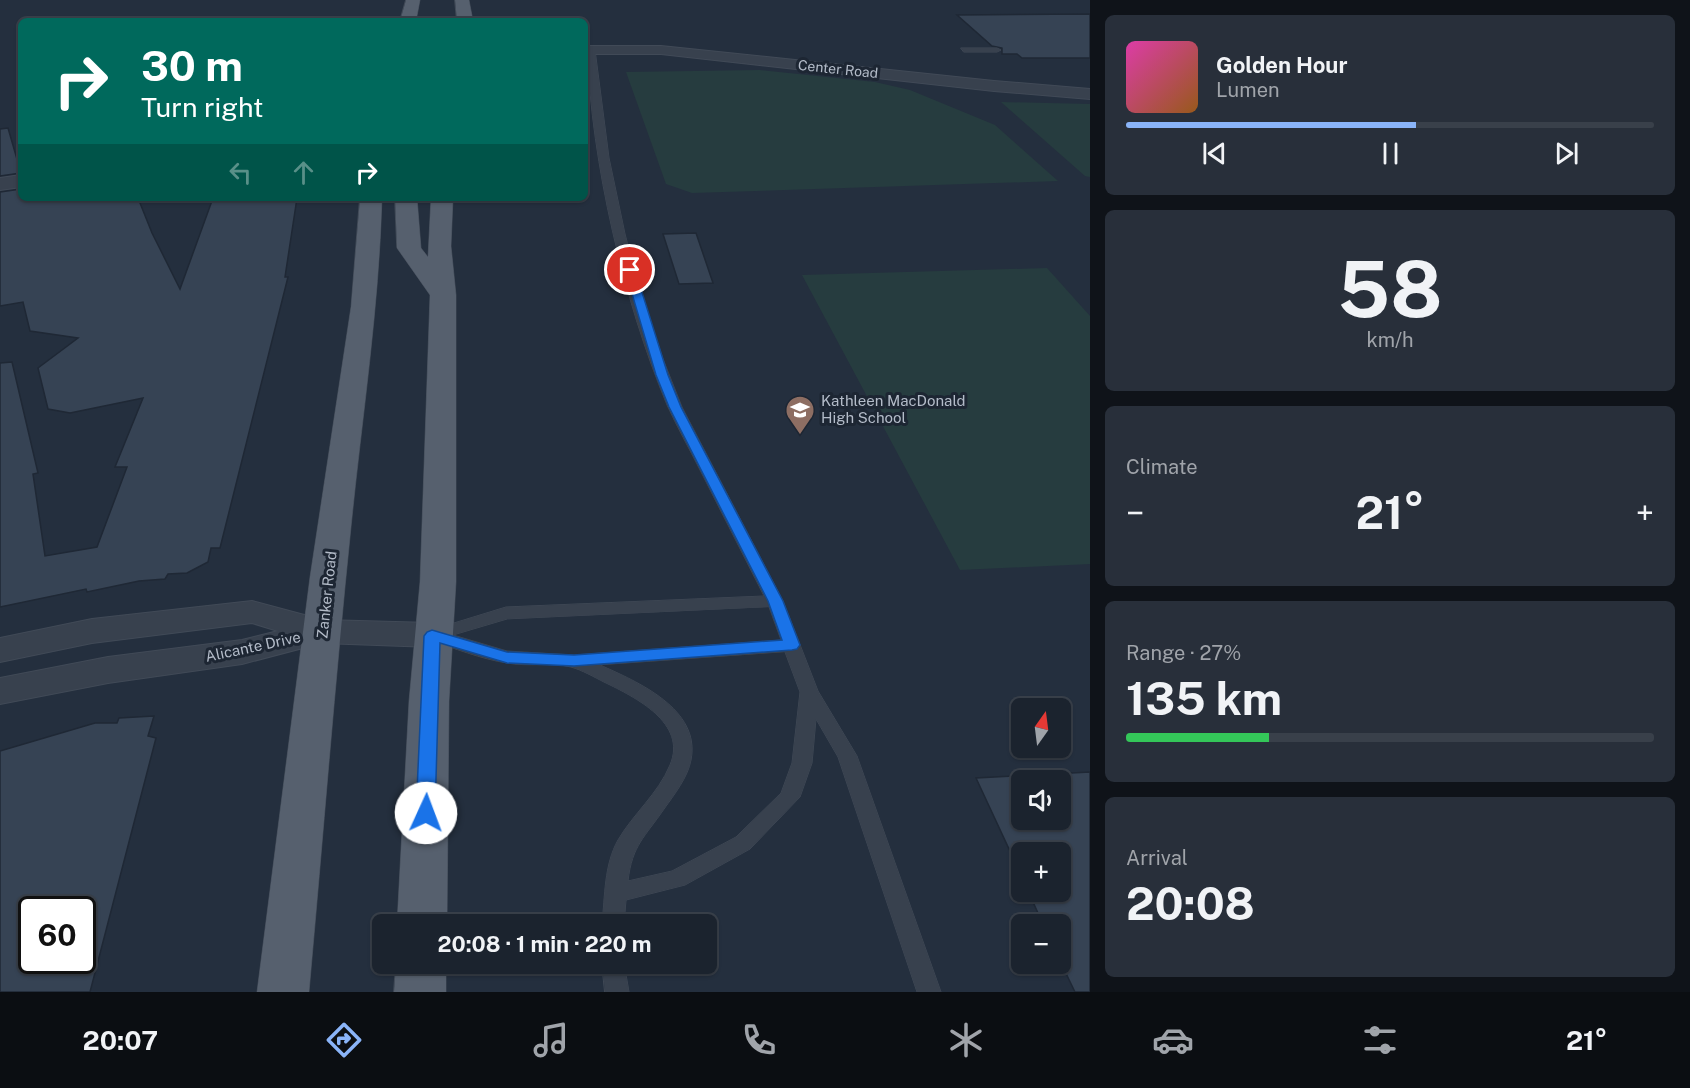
<!DOCTYPE html>
<html lang="en">
<head>
<meta charset="utf-8">
<style>
  :root { --surface:#1b232e; --page:#282f3a; --text:#f1f3f6; --muted:#a0a4aa; --line:#39404a; --accent:#8ab4f8 }
  body { margin:0; font-family:"Public Sans",sans-serif; background:var(--page); color:var(--text); height:100vh; display:flex; flex-direction:column; font-size:22px; white-space:nowrap }
  * { box-sizing:border-box; margin:0 }
  p { font-size:20px; color:var(--muted) }
  .icon { flex:none; width:33px; height:33px; fill:none; stroke:currentColor; stroke-width:2; stroke-linecap:round; stroke-linejoin:round }
  .map { position:relative; flex:1; overflow:hidden }
  .details { display:flex; flex-direction:column; gap:15px; padding:15px; background:#0f1319; width:600px }
  .details>* { flex:none }
  .banner { position:absolute; left:18px; top:18px; width:570px; height:183px; border-radius:9px; box-shadow:0 2px 4px #0004,0 0 0 2px var(--line); background:#00695c; color:#fff; overflow:hidden }
  .needle { width:39px; rotate:14deg }
  .tools { position:absolute; left:1011px; top:698px; display:grid; gap:12px }
  .tools a { display:grid; place-items:center; width:60px; height:60px; border-radius:9px; background:var(--surface); box-shadow:0 2px 4px #0004,0 0 0 2px var(--line); font-size:30px }
  .speed { position:absolute; left:18px; top:896px; display:flex; gap:12px; font-size:30px; font-weight:700; text-align:center }
  .speed>* { display:grid; place-content:center; width:78px; height:78px; border-radius:50%; background:var(--surface); box-shadow:0 2px 4px #0004,0 0 0 2px var(--line); line-height:1 }
  .speed .limit { border:3px solid #111; border-radius:9px; background:#fff; color:#111 }
  .pin { position:absolute; display:grid; place-items:center; width:51px; height:51px; color:#fff; margin:-26px; border:3px solid #fff; border-radius:50%; box-shadow:0 2px 6px #0007 }
  .me { position:absolute; width:66px; margin:-33px; rotate:2deg; stroke-linejoin:round; filter:drop-shadow(0 0 4px #0008) }
  .turn { display:flex; align-items:center; gap:21px; height:126px; padding:0 24px; font-size:27px }
  .turn .icon { width:78px; height:78px; stroke-width:2.5 }
  .turn b { display:block; font-size:42px; line-height:51px }
  .lanes { display:flex; align-items:center; height:57px; padding:0 24px; background:#0003; justify-content:center; gap:30px; direction:ltr }
  .lanes .off { opacity:.35 }
  .big { font-size:45px; font-weight:700; line-height:1.1 }
  .details .card { flex:1; display:flex; flex-direction:column; justify-content:center; gap:9px; min-width:0; padding:0 21px; border-radius:9px; background:var(--page) }
  .details .dial { align-items:center; gap:0 }
  .dial b { font-size:78px; line-height:1 }
  .song { display:flex; align-items:center; gap:18px }
  .cover { width:72px; height:72px; border-radius:9px; background:linear-gradient(135deg,hsl(320 70% 55%),hsl(30 70% 35%)) }
  .played { height:6px; border-radius:3px; background:linear-gradient(90deg,var(--accent) 55%,var(--line) 55%) }
  .keys { display:flex; justify-content:space-around; direction:ltr }
  .heat { display:flex; justify-content:space-between; align-items:center; font-size:33px; direction:ltr }
  .charge { height:9px; border-radius:4px; background:linear-gradient(90deg,#34c759 27%,var(--line) 0) }
  .trip { position:absolute; left:372px; top:914px; width:345px; height:60px; border-radius:9px; background:var(--surface); box-shadow:0 2px 4px #0004,0 0 0 2px var(--line); font-weight:700; line-height:60px; text-align:center }
  .dock { display:flex; height:96px; justify-content:space-around; align-items:center; background:#0b0e12; color:var(--muted) }
  .dock .icon { width:42px; height:42px }
  .dock .active { color:var(--accent) }
  .dock b { font-size:27px; color:var(--text) }
  main { display:flex; flex:1; min-height:0 }
  .map>svg:first-child { display:block }
  .green { fill:#263c3f }
  .building { fill:#364354; stroke:#1f2835; stroke-width:1.5; fill-rule:evenodd }
  .lines { fill:none; stroke-linecap:round; stroke-linejoin:round }
  .service-casing { stroke:#414a57; stroke-width:1 }
  .minor-casing { stroke:#414a57; stroke-width:2 }
  .primary-casing { stroke:#414a57; stroke-width:1 }
  .service { fill:#38414e; fill-rule:evenodd }
  .minor { fill:#38414e; fill-rule:evenodd }
  .primary { fill:#56606e; fill-rule:evenodd }
  .route { fill:#1a73e8; stroke:#114b97; stroke-width:1.5 }
  .labels { text-anchor:middle; stroke-width:6; stroke-linejoin:round; paint-order:stroke }
  .far-street-label { font-size:14px; fill:#b4bcc9; stroke:#1d2633 }
  .poi-label { font-size:15px; fill:#b4bcc9; stroke:#1d2633; text-anchor:start }
  .street-label { font-size:15px; fill:#b4bcc9; stroke:#1d2633 }
</style>
</head>
<body>
<main>
<div class="map">
<svg width="1090" height="992" viewBox="0 0 1090 992">
  <rect width="100%" height="100%" fill="#242f3e"/>
  <g class="green">
    <path d="M 760,70 L 875,82 L 910,90 L 995,125 L 1058,181 L 692,193 L 666,184 L 626,72 Z"/>
    <path d="M 1001,102 L 1090,104 L 1090,177 L 1085,176 Z"/>
    <path d="M 1047,268 L 1090,316 L 1090,564 L 960,570 L 802,275 Z"/>
  </g>
  <g class="building">
    <path d="M 1090,14 L 1090,58 L 1022,58 L 1017,54 L 1002,54 L 1002,48 L 992,46 L 957,15 Z"/>
    <path d="M 8,128 L 21,173 L 0,176 L 0,129 Z"/>
    <path d="M 21,189 L 21,198 L 138,198 L 152,233 L 180,289 L 213,198 L 297,198 L 285,277 L 288,277 L 220,548 L 211,548 L 208,562 L 187,573 L 168,574 L 165,579 L 139,581 L 87,592 L 86,589 L 0,607 L 0,363 L 12,362 L 38,473 L 33,474 L 45,556 L 97,547 L 127,467 L 115,467 L 143,398 L 70,413 L 48,409 L 38,368 L 78,338 L 30,331 L 23,302 L 0,306 L 0,192 Z"/>
    <path d="M 696,233 L 713,283 L 679,284 L 663,234 Z"/>
    <path d="M 154,716 L 148,736 L 156,738 L 90,992 L 0,992 L 0,751 L 95,723 L 117,723 L 119,718 ZM 32,909 L 82,909 L 82,960 L 32,960 Z"/>
    <path d="M 1090,772 L 1090,992 L 1075,992 L 1060,961 L 1060,924 L 1043,924 L 1028,891 L 1060,891 L 1060,852 L 1022,852 L 1022,877 L 976,778 ZM 1022,780 L 1060,780 L 1060,819 L 1022,819 Z"/>
  </g>
  <g class="lines">
    <g class="service-casing">
      <g id="service">
        <path d="M 591,48 L 595,50 L 609,158 L 625,234 L 638,284 L 663,359 L 682,407 L 783,601 L 818,691 L 857,756 L 941,992 L 917,992 L 838,757 L 816,719 L 812,763 L 800,797 L 750,849 L 685,885 L 626,900 L 624,924 L 602,924 C 605,896 604,865 618,840 C 633,814 658,794 670,765 C 688,723 635,697 604,682 C 594,677 582,670 571,667 C 551,662 528,667 507,663 C 481,659 454,648 429,640 L 425,635 L 428,631 L 506,607 L 764,596 C 743,554 721,512 700,470 C 689,448 677,427 667,405 C 623,299 592,164 587,50 ZM 769,607 L 781,640 L 574,655 L 507,651 L 453,635 L 507,619 ZM 785,652 L 800,692 L 792,763 L 781,793 L 736,837 L 672,871 L 628,881 C 632,845 645,837 664,809 C 674,795 688,777 691,760 C 701,709 638,682 600,665 Z"/>
        <path d="M 961,48 L 997,48 L 1001,50 L 997,52 L 964,52 Z"/>
        <path d="M 602,963 L 624,963 L 629,992 L 605,992 Z"/>
      </g>
    </g>
    <g class="minor-casing">
      <g id="minor">
        <path d="M 585,46 L 661,46 L 994,81 L 1090,89 L 1090,99 L 994,91 L 661,54 L 585,54 Z"/>
        <path d="M 21,175 L 21,187 L 0,190 L 0,178 Z"/>
        <path d="M 252,601 L 323,620 L 432,623 L 444,627 L 449,635 L 444,643 L 432,647 L 322,643 L 242,664 L 108,683 L 0,704 L 0,678 L 108,657 L 242,640 L 278,631 L 252,623 L 92,643 L 0,662 L 0,638 L 92,619 Z"/>
      </g>
    </g>
    <g class="primary-casing">
      <g id="primary">
        <path d="M 406,0 L 420,0 L 416,21 L 400,21 Z"/>
        <path d="M 455,0 L 469,0 L 473,21 L 457,21 Z"/>
        <path d="M 360,198 L 382,198 C 379,309 362,417 351,527 C 335,682 323,837 309,992 L 257,992 L 310,577 L 351,307 Z"/>
        <path d="M 395,198 L 417,198 L 421,248 L 428,257 L 431,198 L 453,198 L 451,246 L 456,295 L 456,582 L 449,701 L 447,924 L 397,924 L 409,701 L 420,582 L 430,295 L 397,248 Z"/>
        <path d="M 396,963 L 446,963 L 446,992 L 394,992 Z"/>
      </g>
    </g>
    <use href="#service" class="service"/>
    <use href="#minor" class="minor"/>
    <use href="#primary" class="primary"/>
  </g>
  <path class="route" d="M 630,267 L 635,270 L 668,375 L 681,407 L 783,601 L 800,645 L 797,649 L 792,650 L 574,666 L 507,663 L 440,643 L 435,813 L 432,818 L 426,820 L 419,818 L 416,813 L 424,636 L 427,632 L 432,630 L 507,652 L 574,655 L 782,640 L 768,601 L 669,407 L 656,375 L 625,270 Z"/>
  <defs>
    <g id="school-pin" transform="scale(1.5)"><path d="M0 17L-7.5 6A9.5 9.5 0 1 1 7.5 6Z" fill="#8d6e63" stroke="#1d2633"/><path d="M0-5L7-2L0 1L-7-2ZM-4 1L0 2.5L4 1V4Q0 6-4 4Z" fill="#fff"/></g>
  </defs>
  <g fill-rule="evenodd">
    <use href="#school-pin" x="800" y="410"/>
  </g>
  <g class="labels">
    <g class="far-street-label">
      <text transform="translate(838 69) rotate(6)" y="5">Center Road</text>
    </g>
    <g class="poi-label">
      <text x="821" y="406">Kathleen MacDonald<tspan x="821" dy="17">High School</tspan></text>
    </g>
    <g class="street-label">
      <text transform="translate(327 595) rotate(-84)" y="5">Zanker Road</text>
      <text transform="translate(253 647) rotate(-12)" y="5">Alicante Drive</text>
    </g>
  </g>
</svg>
<div class="tools">
<a><svg class="needle" viewBox="-14 -14 28 28"><path d="M0-13l5 13h-10z" fill="#e53935"/><path d="M0 13l5-13h-10z" fill="#a0a4aa"/></svg></a>
<a><svg class="icon" aria-label="sound" viewBox="0 0 24 24"><path d="M4 9h4l5-4v14l-5-4H4zM17 9q2 3 0 6"/></svg></a>
<a>+</a>
<a>−</a>
</div>
<div class="speed"><div class="limit">60</div></div>
<div class="pin" style="left:630px;top:270px;background:#d93025"><svg class="icon" aria-label="arrive" viewBox="0 0 24 24"><path d="M6 21V4h12l-3 4 3 4H6"/></svg></div>
<svg class="me" style="left:426px;top:813px" viewBox="-20 -20 40 40"><circle r="19" fill="#fff"/><path d="M0-13L10 11 0 6-10 11z" fill="#1a73e8"/></svg>
<div class="trip">20:08 · 1 min · 220 m</div>
<div class="banner">
<div class="turn"><svg class="icon" aria-label="right" viewBox="0 0 24 24"><path d="M7 20v-9h11M14 6l5 5-5 5"/></svg><div><b>30 m</b>Turn right</div></div>
<div class="lanes"><svg class="icon off" aria-label="left" viewBox="0 0 24 24"><path d="M17 20v-9H6M10 6l-5 5 5 5"/></svg><svg class="icon off" aria-label="ahead" viewBox="0 0 24 24"><path d="M12 20V5M6 11l6-6 6 6"/></svg><svg class="icon" aria-label="right" viewBox="0 0 24 24"><path d="M7 20v-9h11M14 6l5 5-5 5"/></svg></div>
</div>
</div>
<section class="details">
<div class="card">
<div class="song"><i class="cover"></i><div><b>Golden Hour</b><p>Lumen</p></div></div>
<div class="played"></div>
<div class="keys"><svg class="icon" aria-label="previous" viewBox="0 0 24 24"><path d="M18 5L8 12l10 7zM5 5v14"/></svg><svg class="icon" aria-label="pause" viewBox="0 0 24 24"><path d="M8 5v14M16 5v14"/></svg><svg class="icon" aria-label="next" viewBox="0 0 24 24"><path d="M6 5l10 7-10 7zM19 5v14"/></svg></div>
</div>
<div class="card dial"><b>58</b><p>km/h</p></div>
<div class="card"><p>Climate</p>
<div class="heat"><a>−</a><b class="big">21°</b><a>+</a></div>
</div>
<div class="card"><p>Range · 27%</p><b class="big">135 km</b><div class="charge"></div></div>
<div class="card"><p>Arrival</p><b class="big">20:08</b></div>
</section>
</main>
<nav class="dock">
<b>20:07</b>
<svg class="icon active" aria-label="directions" viewBox="0 0 24 24"><path d="M12 3l9 9-9 9-9-9zM9 14v-3h6M13 9l2 2-2 2"/></svg>
<svg class="icon" aria-label="music" viewBox="0 0 24 24"><path d="M9 18V5l10-2v13"/><circle cx="6" cy="18" r="3"/><circle cx="16" cy="16" r="3"/></svg>
<svg class="icon" aria-label="phone" viewBox="0 0 24 24"><path d="M5 4h4l2 5-3 2q2 4 5 5l2-3 5 2v4C11 20 4 13 5 4z"/></svg>
<svg class="icon" aria-label="climate" viewBox="0 0 24 24"><path d="M12 3v18M4 7l16 10M4 17L20 7"/></svg>
<svg class="icon" aria-label="car" viewBox="0 0 24 24"><path d="M5 17H2v-5l4-1 3-4h7l3 4 3 1v5h-3M9 17h6M6 11h13"/><circle cx="7" cy="17" r="2"/><circle cx="17" cy="17" r="2"/></svg>
<svg class="icon" aria-label="filters" viewBox="0 0 24 24"><path d="M4 7h16M4 17h16"/><circle cx="9" cy="7" r="2"/><circle cx="15" cy="17" r="2"/></svg>
<b>21°</b>
</nav>
</body>
</html>
